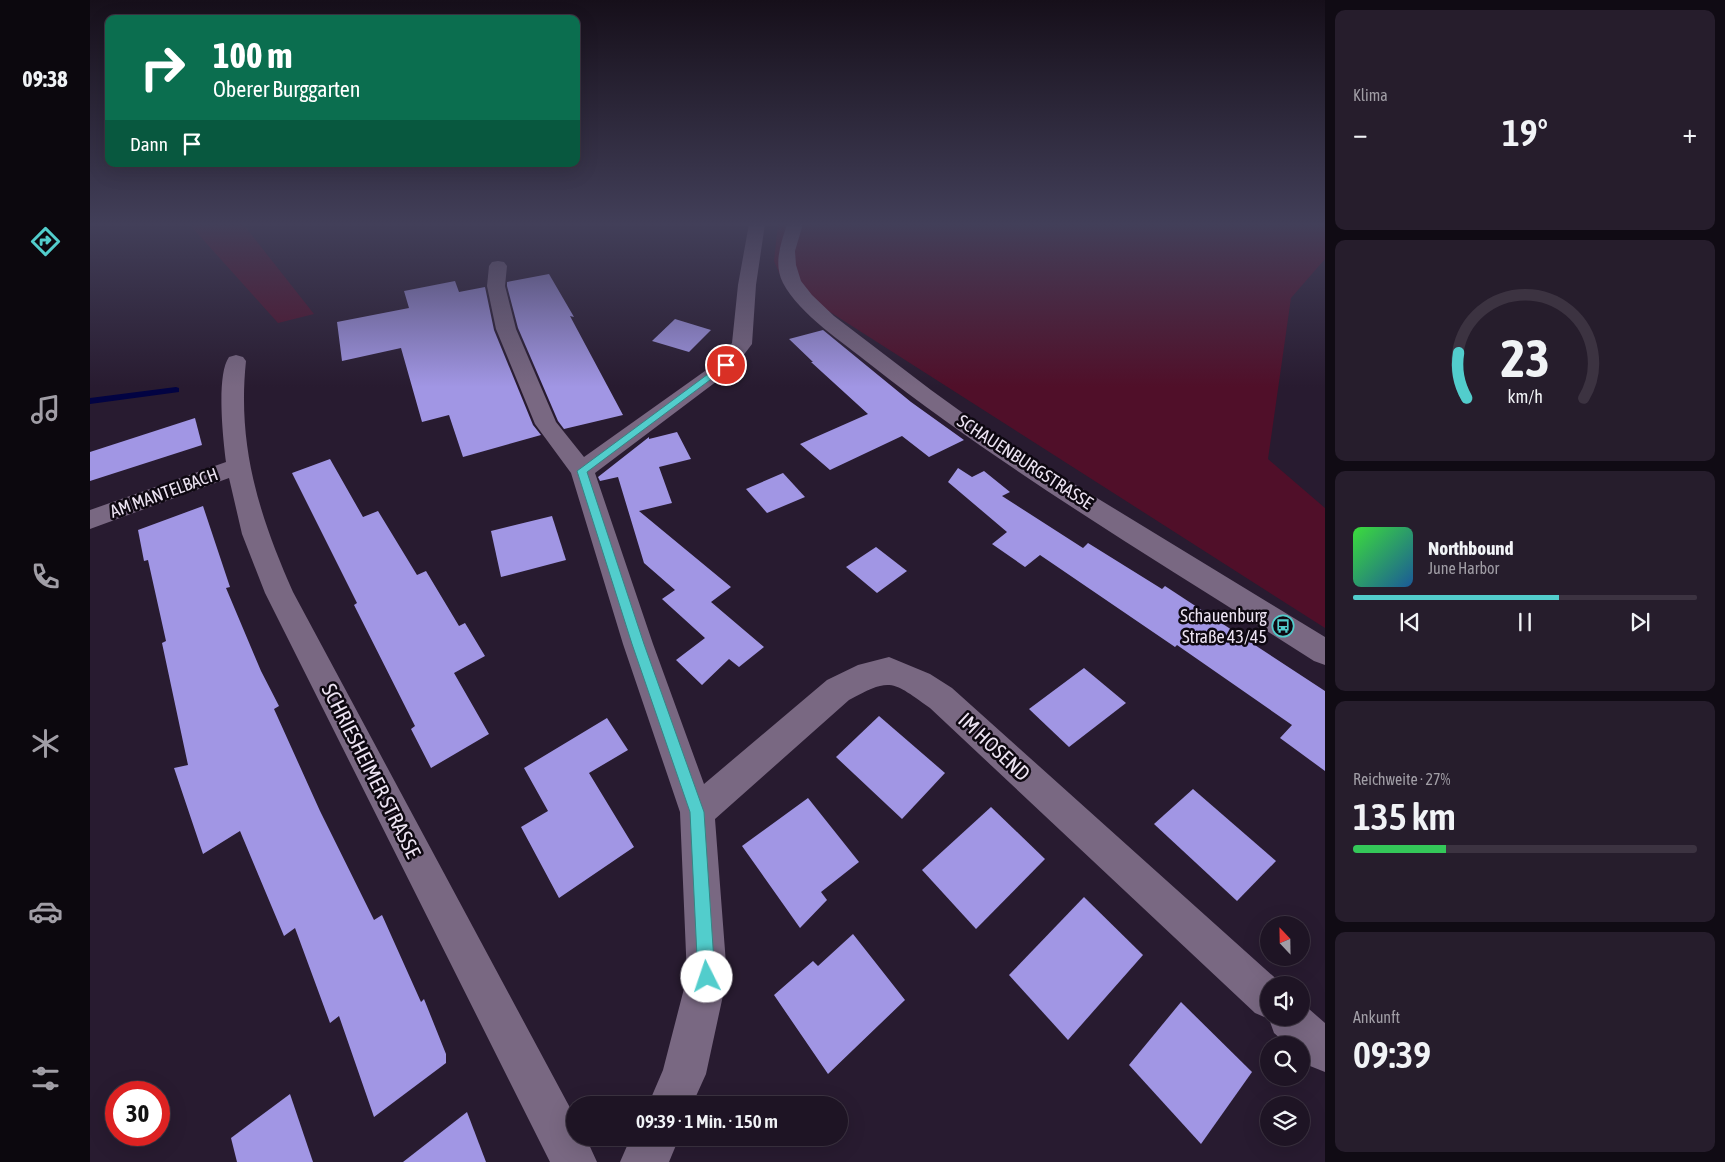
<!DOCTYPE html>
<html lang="de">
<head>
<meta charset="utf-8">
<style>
  :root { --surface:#1e1424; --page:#261d2c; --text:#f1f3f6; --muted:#a19ea6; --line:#3c3341; --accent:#52cdcc }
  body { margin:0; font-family:"Asap Condensed",sans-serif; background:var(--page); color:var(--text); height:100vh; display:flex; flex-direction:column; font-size:19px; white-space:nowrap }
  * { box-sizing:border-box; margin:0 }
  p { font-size:16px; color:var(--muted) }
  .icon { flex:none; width:28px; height:28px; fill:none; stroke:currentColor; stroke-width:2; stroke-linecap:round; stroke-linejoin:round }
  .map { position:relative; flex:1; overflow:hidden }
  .panel { display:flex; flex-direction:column; gap:10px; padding:10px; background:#100b14; width:400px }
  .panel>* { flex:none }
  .top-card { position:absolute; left:15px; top:15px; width:475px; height:152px; border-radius:10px; box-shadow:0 5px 20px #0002,0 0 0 1px var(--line); background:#0b6e4f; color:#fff; overflow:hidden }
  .needle { width:32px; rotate:338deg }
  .fabs { position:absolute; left:1170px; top:916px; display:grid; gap:10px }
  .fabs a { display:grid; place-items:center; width:50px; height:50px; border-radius:50%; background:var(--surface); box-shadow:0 5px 20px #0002,0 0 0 1px var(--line); font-size:25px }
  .speed { position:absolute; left:15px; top:1081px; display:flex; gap:10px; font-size:25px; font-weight:700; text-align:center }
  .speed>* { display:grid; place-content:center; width:65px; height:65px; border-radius:50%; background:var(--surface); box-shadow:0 5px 20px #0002,0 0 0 1px var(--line); line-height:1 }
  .speed .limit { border:8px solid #d22; background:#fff; color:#111 }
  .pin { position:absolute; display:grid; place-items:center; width:42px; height:42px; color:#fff; margin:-21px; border:2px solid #fff; border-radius:50%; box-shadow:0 1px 5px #0007 }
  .me { position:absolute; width:55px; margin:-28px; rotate:356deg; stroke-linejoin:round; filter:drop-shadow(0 0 4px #0008) }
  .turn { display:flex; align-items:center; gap:18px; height:105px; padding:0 25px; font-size:22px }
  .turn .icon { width:65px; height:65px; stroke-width:2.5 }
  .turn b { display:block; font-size:35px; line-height:42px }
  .then { display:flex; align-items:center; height:48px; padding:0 25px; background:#0003; gap:10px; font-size:19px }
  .big { font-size:38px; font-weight:600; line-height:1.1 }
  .panel .tile { flex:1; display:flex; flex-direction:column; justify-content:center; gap:8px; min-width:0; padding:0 18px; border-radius:10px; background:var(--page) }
  .panel .dial { align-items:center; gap:0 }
  .dial svg { height:130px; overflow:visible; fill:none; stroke:var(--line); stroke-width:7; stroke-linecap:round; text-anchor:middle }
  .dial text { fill:var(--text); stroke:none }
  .song { display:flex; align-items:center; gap:15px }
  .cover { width:60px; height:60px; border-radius:8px; background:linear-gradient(135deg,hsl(120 70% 55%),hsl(210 70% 35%)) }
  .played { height:5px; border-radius:2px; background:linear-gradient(90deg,var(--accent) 60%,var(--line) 60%) }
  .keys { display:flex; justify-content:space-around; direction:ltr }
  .heat { display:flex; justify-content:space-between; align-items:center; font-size:28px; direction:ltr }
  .charge { height:8px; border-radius:4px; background:linear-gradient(90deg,#34c759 27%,var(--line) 0) }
  .trip { position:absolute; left:476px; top:1096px; width:282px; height:50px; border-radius:25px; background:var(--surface); box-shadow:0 5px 20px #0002,0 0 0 1px var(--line); font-weight:600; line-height:50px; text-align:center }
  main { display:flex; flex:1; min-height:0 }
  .tab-bar { display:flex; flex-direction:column; width:90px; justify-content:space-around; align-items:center; background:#0c080e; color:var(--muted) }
  .tab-bar .icon { width:35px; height:35px }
  .tab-bar .current { color:var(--accent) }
  .tab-bar b { font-size:22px; color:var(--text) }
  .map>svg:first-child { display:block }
  .green { fill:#500f29 }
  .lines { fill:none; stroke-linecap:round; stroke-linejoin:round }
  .stream { fill:#020342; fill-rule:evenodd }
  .building { fill:#a196e4 }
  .minor { fill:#796882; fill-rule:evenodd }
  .route { fill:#52cdcc; stroke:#358585 }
  .labels { text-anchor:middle; stroke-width:5; stroke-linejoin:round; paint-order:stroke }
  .street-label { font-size:18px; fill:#ece3f2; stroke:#0e0811 }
  .poi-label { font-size:18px; fill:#ece3f2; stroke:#0e0811; text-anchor:end }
  .near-street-label { font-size:21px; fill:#ece3f2; stroke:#0e0811 }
</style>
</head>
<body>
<main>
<nav class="tab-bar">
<b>09:38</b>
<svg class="icon current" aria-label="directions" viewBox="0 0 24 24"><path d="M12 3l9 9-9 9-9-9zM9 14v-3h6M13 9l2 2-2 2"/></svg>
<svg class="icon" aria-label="music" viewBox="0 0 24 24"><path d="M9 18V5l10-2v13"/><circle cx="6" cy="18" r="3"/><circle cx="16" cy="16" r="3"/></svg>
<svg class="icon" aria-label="phone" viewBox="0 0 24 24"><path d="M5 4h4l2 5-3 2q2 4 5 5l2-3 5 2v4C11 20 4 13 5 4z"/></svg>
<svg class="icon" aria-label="climate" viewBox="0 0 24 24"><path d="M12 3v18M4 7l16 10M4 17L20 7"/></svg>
<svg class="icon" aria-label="car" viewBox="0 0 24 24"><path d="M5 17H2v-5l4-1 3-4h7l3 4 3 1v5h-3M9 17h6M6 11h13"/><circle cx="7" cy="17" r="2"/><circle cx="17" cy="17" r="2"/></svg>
<svg class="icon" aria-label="filters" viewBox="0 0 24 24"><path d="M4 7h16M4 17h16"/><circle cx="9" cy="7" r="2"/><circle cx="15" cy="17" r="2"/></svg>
</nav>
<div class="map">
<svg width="1235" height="1162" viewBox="0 0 1235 1162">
  <rect width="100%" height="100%" fill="#281b30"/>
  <g class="green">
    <path d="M 99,224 L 153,224 L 224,314 L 188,323 Z"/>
    <path d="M 688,224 L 1235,224 L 1235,259 L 1201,298 L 1178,459 L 1235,508 L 1235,628 L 693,282 L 684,261 Z"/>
  </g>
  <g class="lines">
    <path class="stream" d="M 86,387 L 89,388 L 89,392 L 0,404 L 0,398 Z"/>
  </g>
  <g class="building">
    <path d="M 459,274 L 484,317 L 480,316 L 533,415 L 474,429 L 468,421 L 428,328 L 417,286 L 417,282 Z"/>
    <path d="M 365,281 L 369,292 L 395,287 L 404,330 L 443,425 L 451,435 L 373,457 L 359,415 L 332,422 L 311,348 L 252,361 L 247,322 L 319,308 L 314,291 Z"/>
    <path d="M 585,319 L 621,330 L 599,352 L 562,341 Z"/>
    <path d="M 733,330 L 821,402 L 874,440 L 839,457 L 812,436 L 740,470 L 710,444 L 778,414 L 721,362 L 723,362 L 699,339 Z"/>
    <path d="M 105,418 L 112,445 L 0,481 L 0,452 Z"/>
    <path d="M 587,432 L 601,459 L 569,467 L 582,503 L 549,511 L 641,587 L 621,602 L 674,647 L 649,667 L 639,659 L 612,685 L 586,660 L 615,638 L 572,599 L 585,590 L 554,563 L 528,477 L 510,481 L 508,477 L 559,437 L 559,439 Z"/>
    <path d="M 240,459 L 273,517 L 288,511 L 327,575 L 336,571 L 369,626 L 375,623 L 395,656 L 364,673 L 399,734 L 341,768 L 321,729 L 325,726 L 264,605 L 267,603 L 202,473 Z"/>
    <path d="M 868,468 L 882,477 L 894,471 L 920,492 L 912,496 L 993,548 L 998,543 L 1072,589 L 1075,586 L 1235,691 L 1235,771 L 1190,738 L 1202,725 L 1087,645 L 1085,647 L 950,555 L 935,567 L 902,544 L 917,532 L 858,482 Z"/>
    <path d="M 693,473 L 715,497 L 677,513 L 656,489 Z"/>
    <path d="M 113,506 L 140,587 L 136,588 L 171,671 L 189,706 L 184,709 L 230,811 L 284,920 L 292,915 L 331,1002 L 334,999 L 356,1054 L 356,1063 L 284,1117 L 249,1016 L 240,1023 L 205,928 L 194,936 L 150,831 L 113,854 L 84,768 L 98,765 L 72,643 L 76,641 L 58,560 L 54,561 L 48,530 Z"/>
    <path d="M 462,516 L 476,560 L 411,577 L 401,531 Z"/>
    <path d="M 786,547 L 817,571 L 787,593 L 756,567 Z"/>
    <path d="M 994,668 L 1036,703 L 979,747 L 939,709 Z"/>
    <path d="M 789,716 L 855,773 L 812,819 L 746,757 Z"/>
    <path d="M 517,718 L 538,750 L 499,773 L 544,847 L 469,898 L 431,827 L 458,811 L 434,768 Z"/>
    <path d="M 1103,789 L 1186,861 L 1147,901 L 1064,824 Z"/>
    <path d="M 718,798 L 769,862 L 731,892 L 737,900 L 710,928 L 652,846 Z"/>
    <path d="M 901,807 L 955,859 L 886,929 L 832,870 Z"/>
    <path d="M 994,897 L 1053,955 L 978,1040 L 919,975 Z"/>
    <path d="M 763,934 L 815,1000 L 738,1074 L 684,995 L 723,961 L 728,966 Z"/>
    <path d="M 1091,1002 L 1162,1072 L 1111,1144 L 1039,1065 Z"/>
    <path d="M 200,1094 L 223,1162 L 147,1162 L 141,1138 Z"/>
    <path d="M 377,1112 L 396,1162 L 313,1162 Z"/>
  </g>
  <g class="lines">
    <g class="minor">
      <path d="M 659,224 L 675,224 L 666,285 L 662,344 L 643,369 L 505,473 L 563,644 L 614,784 L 737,680 L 768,665 L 799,657 L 840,674 L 862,688 L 1193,985 L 1179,985 L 1179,1018 L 1211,1018 L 1211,1002 L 1235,1023 L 1235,1072 L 1220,1066 L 1211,1058 L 1211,1045 L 1198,1045 L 1184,1033 L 1179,1019 L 1165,1013 L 840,708 C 802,681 801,677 759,700 L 625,819 L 637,977 L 616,1074 L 602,1105 L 558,1105 L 573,1070 L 597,977 L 590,812 L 533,644 L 481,473 L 445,424 L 406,329 L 397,286 L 399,266 L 402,262 L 408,261 L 414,262 L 417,266 L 415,286 L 426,329 L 466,422 L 494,457 L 629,361 L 642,343 L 648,285 Z"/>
      <path d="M 697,224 L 713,224 L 705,251 L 706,265 L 711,281 L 722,295 L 744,316 L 841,390 L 902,434 L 1235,637 L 1235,665 L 1224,661 C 1075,565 921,475 781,365 C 753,342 710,315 693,283 C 683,263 691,244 697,224 Z"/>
      <path d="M 146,355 L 153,357 L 156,361 C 147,446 169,515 203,592 L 485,1117 L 485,1138 L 496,1138 L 507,1162 L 460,1162 L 175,593 L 152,534 L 139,478 L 0,529 L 0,510 L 136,462 C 133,439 126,375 139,357 Z"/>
      <path d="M 543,1138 L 589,1138 L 579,1162 L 530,1162 L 537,1146 Z"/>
    </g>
  </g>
  <linearGradient id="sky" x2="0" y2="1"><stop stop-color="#160f1a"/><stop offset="0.58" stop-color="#423f59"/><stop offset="1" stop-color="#423f59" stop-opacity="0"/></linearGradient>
  <rect width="1235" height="387" fill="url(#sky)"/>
  <path class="route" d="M 633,363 L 640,365 L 497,472 L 554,644 L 614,812 L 625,977 L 622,983 L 617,985 L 611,983 L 608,977 L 600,812 L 542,644 L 487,471 Z"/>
  <defs>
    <g id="bus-ring" transform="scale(1.125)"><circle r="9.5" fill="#0e0811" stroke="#52cdcc" stroke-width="1.5"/><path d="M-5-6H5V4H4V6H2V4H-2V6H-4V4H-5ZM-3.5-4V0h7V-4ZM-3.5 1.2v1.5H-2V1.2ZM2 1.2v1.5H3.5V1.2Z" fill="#52cdcc"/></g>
  </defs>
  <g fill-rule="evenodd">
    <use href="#bus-ring" x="1193" y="626"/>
  </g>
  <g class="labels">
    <g class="street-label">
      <text transform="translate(935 462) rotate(33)" y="6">SCHAUENBURGSTRASSE</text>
      <text transform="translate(74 493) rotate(-20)" y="6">AM MANTELBACH</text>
    </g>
    <g class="poi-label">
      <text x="1177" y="622">Schauenburg<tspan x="1177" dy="21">Straße 43/45</tspan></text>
    </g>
    <g class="near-street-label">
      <text transform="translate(904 747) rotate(43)" y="7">IM HOSEND</text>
      <text transform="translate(281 771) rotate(63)" y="7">SCHRIESHEIMER STRASSE</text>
    </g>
  </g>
</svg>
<div class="fabs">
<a><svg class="needle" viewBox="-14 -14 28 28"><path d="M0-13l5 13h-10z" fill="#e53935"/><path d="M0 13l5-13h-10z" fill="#a19ea6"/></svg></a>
<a><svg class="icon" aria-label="sound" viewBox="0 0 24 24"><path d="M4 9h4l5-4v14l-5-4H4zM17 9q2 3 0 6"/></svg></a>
<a><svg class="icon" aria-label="search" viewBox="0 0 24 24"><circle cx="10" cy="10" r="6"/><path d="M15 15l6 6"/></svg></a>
<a><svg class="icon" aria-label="layers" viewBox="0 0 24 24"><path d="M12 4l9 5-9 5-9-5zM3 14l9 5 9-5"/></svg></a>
</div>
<div class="speed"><div class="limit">30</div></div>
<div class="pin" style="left:636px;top:365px;background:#d93025"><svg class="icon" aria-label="arrive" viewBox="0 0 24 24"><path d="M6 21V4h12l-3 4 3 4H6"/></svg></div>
<svg class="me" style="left:617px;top:977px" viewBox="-20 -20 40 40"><circle r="19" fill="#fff"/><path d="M0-13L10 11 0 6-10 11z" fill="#52cdcc"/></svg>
<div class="trip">09:39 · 1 Min. · 150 m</div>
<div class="top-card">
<div class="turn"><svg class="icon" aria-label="right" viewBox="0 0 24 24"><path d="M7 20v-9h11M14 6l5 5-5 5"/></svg><div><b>100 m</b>Oberer Burggarten</div></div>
<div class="then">Dann<svg class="icon" aria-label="arrive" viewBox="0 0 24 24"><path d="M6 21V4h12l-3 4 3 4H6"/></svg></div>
</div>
</div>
<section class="panel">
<div class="tile"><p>Klima</p>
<div class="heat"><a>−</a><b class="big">19°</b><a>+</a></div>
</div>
<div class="tile dial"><svg viewBox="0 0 100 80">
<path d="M14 69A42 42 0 1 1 86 69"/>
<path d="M14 69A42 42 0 0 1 9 41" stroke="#52cdcc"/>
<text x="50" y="56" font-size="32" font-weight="700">23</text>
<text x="50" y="72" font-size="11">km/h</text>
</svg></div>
<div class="tile">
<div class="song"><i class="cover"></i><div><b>Northbound</b><p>June Harbor</p></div></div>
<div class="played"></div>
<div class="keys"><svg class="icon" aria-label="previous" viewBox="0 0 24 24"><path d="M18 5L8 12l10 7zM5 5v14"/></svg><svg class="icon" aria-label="pause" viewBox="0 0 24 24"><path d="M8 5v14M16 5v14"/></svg><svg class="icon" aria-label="next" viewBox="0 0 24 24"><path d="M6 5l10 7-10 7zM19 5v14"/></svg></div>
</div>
<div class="tile"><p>Reichweite · 27%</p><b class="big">135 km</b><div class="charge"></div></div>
<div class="tile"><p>Ankunft</p><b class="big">09:39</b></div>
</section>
</main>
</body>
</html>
